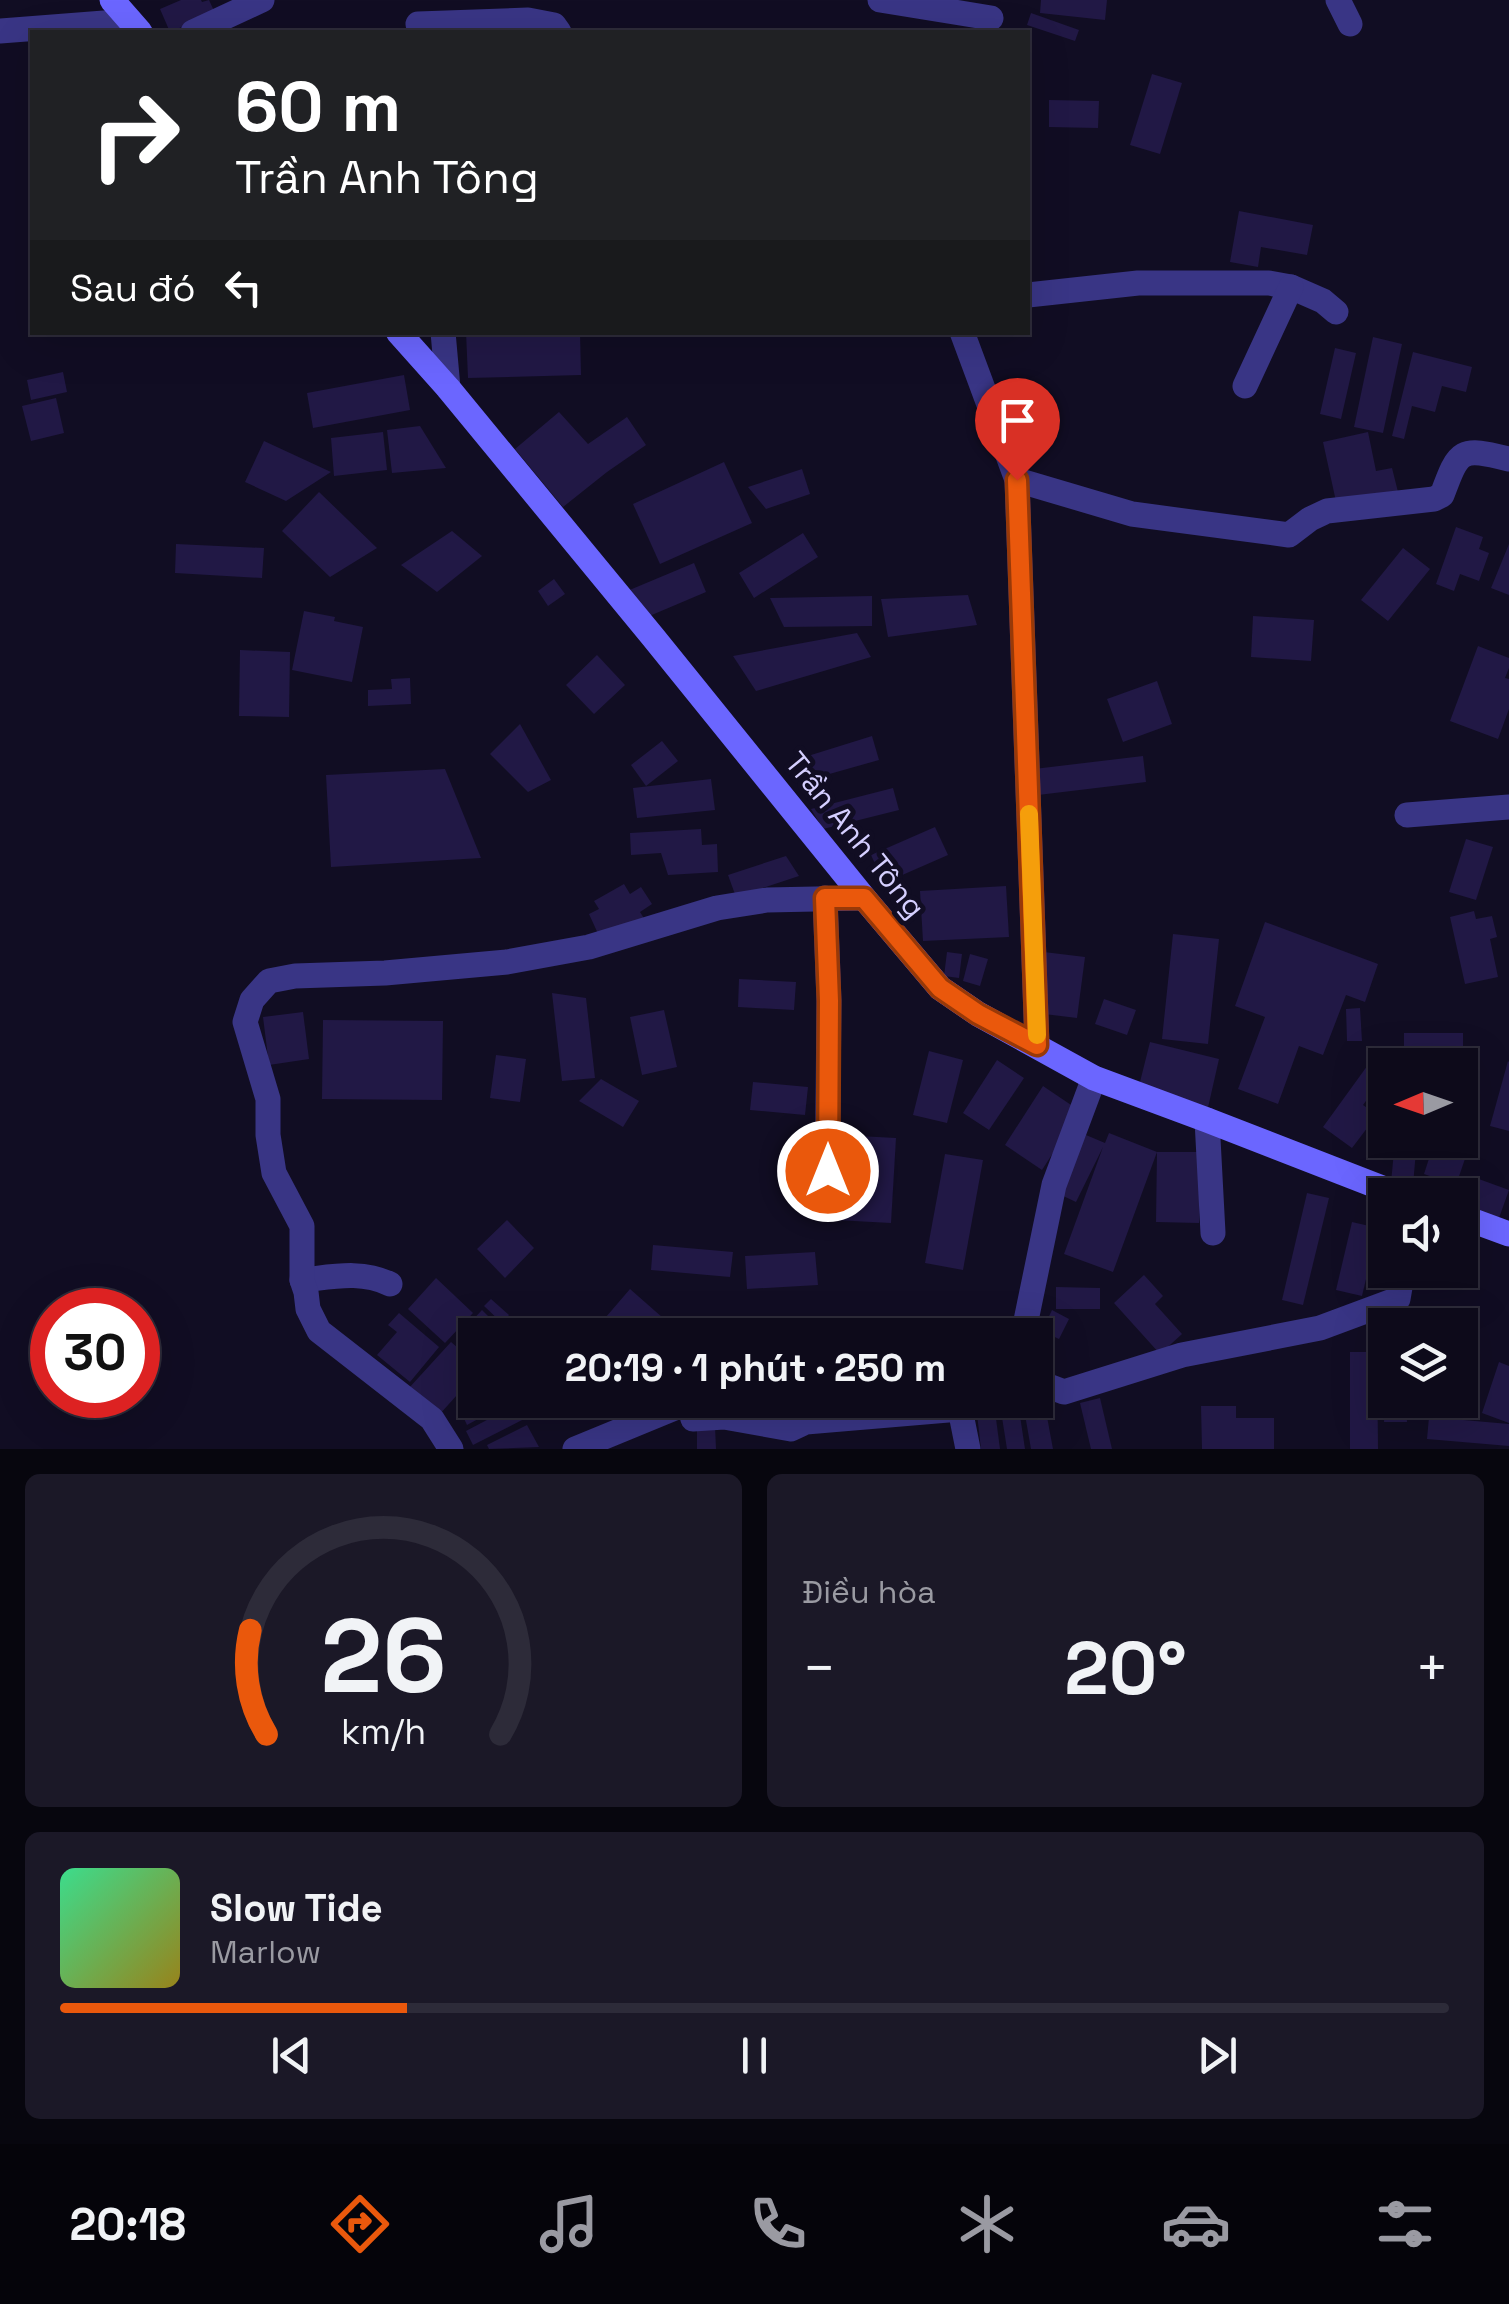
<!DOCTYPE html>
<html lang="vi">
<head>
<meta charset="utf-8">
<style>
  :root { --surface:#0d0a1a; --page:#1b1827; --text:#f1f3f6; --muted:#9a9aa2; --line:#2d2b39; --accent:#ea580c }
  body { margin:0; font-family:"Space Grotesk",sans-serif; background:var(--page); color:var(--text); height:100vh; display:flex; flex-direction:column; font-size:38px; white-space:nowrap }
  * { box-sizing:border-box; margin:0 }
  p { font-size:32px; color:var(--muted) }
  .icon { flex:none; width:55px; height:55px; fill:none; stroke:currentColor; stroke-width:2; stroke-linecap:round; stroke-linejoin:round }
  .map { position:relative; height:1449px; overflow:hidden }
  .panel { display:flex; flex-direction:column; gap:25px; padding:25px; background:#07060e; flex:1 }
  .panel>* { flex:none }
  .banner { position:absolute; left:30px; top:30px; width:1000px; height:305px; border-radius:0px; box-shadow:0 10px 40px #0002,0 0 0 2px var(--line); background:#202124; color:#fff; overflow:hidden }
  .needle { width:65px; rotate:268deg }
  .controls { position:absolute; left:1368px; top:1048px; display:grid; gap:20px }
  .controls a { display:grid; place-items:center; width:110px; height:110px; border-radius:0px; background:var(--surface); box-shadow:0 10px 40px #0002,0 0 0 2px var(--line); font-size:50px }
  .speed { position:absolute; left:30px; top:1288px; display:flex; gap:20px; font-size:50px; font-weight:700; text-align:center }
  .speed>* { display:grid; place-content:center; width:130px; height:130px; border-radius:50%; background:var(--surface); box-shadow:0 10px 40px #0002,0 0 0 2px var(--line); line-height:1 }
  .speed .limit { border:15px solid #d22; background:#fff; color:#111 }
  .pin { position:absolute; display:grid; place-items:center; width:85px; height:85px; color:#fff; margin:-102px -42px; border-radius:50% 50% 50% 0; rotate:-45deg; box-shadow:0 0 10px #0007 }
  .pin .icon { rotate:45deg }
  .me { position:absolute; width:110px; margin:-55px; rotate:0deg; stroke-linejoin:round; filter:drop-shadow(0 0 8px #0008) }
  .turn { display:flex; align-items:center; gap:35px; height:210px; padding:0 40px; font-size:45px }
  .turn .icon { width:130px; height:130px; stroke-width:2.5 }
  .turn b { display:block; font-size:70px; line-height:85px }
  .then { display:flex; align-items:center; height:95px; padding:0 40px; background:#0003; gap:20px; font-size:38px }
  .big { font-size:75px; font-weight:700; line-height:1.1 }
  .panel .tile { flex:1; display:flex; flex-direction:column; justify-content:center; gap:15px; min-width:0; padding:0 35px; border-radius:15px; background:var(--page) }
  .panel .dial { align-items:center; gap:0 }
  .dial svg { height:260px; overflow:visible; fill:none; stroke:var(--line); stroke-width:7; stroke-linecap:round; text-anchor:middle }
  .dial text { fill:var(--text); stroke:none }
  .song { display:flex; align-items:center; gap:30px }
  .cover { width:120px; height:120px; border-radius:15px; background:linear-gradient(135deg,hsl(150 70% 55%),hsl(50 70% 35%)) }
  .played { height:10px; border-radius:5px; background:linear-gradient(90deg,var(--accent) 25%,var(--line) 25%) }
  .keys { display:flex; justify-content:space-around; direction:ltr }
  .heat { display:flex; justify-content:space-between; align-items:center; font-size:55px; direction:ltr }
  .panel .tiles { flex:1; display:grid; gap:25px; grid-template-columns:1fr 1fr }
  .tile:last-child { grid-column:span 2 }
  .trip { position:absolute; left:458px; top:1318px; width:595px; height:100px; border-radius:0px; background:var(--surface); box-shadow:0 10px 40px #0002,0 0 0 2px var(--line); font-weight:700; line-height:100px; text-align:center }
  .tab-bar { display:flex; height:160px; justify-content:space-around; align-items:center; background:#05040a; color:var(--muted) }
  .tab-bar .icon { width:70px; height:70px }
  .tab-bar .active { color:var(--accent) }
  .tab-bar b { font-size:45px; color:var(--text) }
  .map>svg:first-child { display:block }
  .building { fill:#211845 }
  .lines { fill:none; stroke-linecap:round; stroke-linejoin:round }
  .street { stroke:#393585; stroke-width:25 }
  .secondary { stroke:#6b66ff; stroke-width:25 }
  .route-casing { stroke:#983908; stroke-width:25 }
  .route { stroke:#ea580c; stroke-width:18 }
  .slow { stroke:#f59e0b; stroke-width:18 }
  .labels { text-anchor:middle; stroke-width:10; stroke-linejoin:round; paint-order:stroke }
  .street-label { font-size:30px; fill:#d5cfff; stroke:#110d23 }
</style>
</head>
<body>
<div class="map">
<svg width="1509" height="1449" viewBox="0 0 1509 1449">
  <rect width="100%" height="100%" fill="#110d23"/>
  <g class="building">
    <path d="M 181,0 L 201,0 L 202,2 L 209,0 L 215,13 L 170,32 L 160,9 Z"/>
    <path d="M 1041,0 L 1107,0 L 1105,20 L 1040,13 Z"/>
    <path d="M 1031,13 L 1079,30 L 1075,41 L 1027,25 Z"/>
    <path d="M 1152,74 L 1182,83 L 1160,154 L 1130,145 Z"/>
    <path d="M 1049,100 L 1099,101 L 1098,128 L 1049,127 Z"/>
    <path d="M 1239,211 L 1313,225 L 1307,255 L 1261,247 L 1258,267 L 1230,262 Z"/>
    <path d="M 466,332 L 580,332 L 581,375 L 468,378 Z"/>
    <path d="M 1373,337 L 1402,344 L 1383,433 L 1354,427 Z"/>
    <path d="M 1335,348 L 1356,353 L 1341,419 L 1320,414 Z"/>
    <path d="M 1413,352 L 1472,367 L 1466,392 L 1442,386 L 1435,412 L 1412,406 L 1404,439 L 1392,436 Z"/>
    <path d="M 63,372 L 67,392 L 31,400 L 27,380 Z"/>
    <path d="M 404,375 L 410,410 L 313,428 L 307,393 Z"/>
    <path d="M 56,398 L 64,433 L 31,441 L 22,406 Z"/>
    <path d="M 559,412 L 588,444 L 627,417 L 646,445 L 607,472 L 563,507 L 515,449 Z"/>
    <path d="M 420,426 L 446,468 L 392,473 L 387,430 Z"/>
    <path d="M 383,432 L 387,470 L 334,476 L 331,438 Z"/>
    <path d="M 1368,432 L 1376,471 L 1392,468 L 1398,492 L 1337,506 L 1323,442 Z"/>
    <path d="M 264,441 L 331,472 L 286,501 L 245,482 Z"/>
    <path d="M 724,462 L 752,523 L 660,564 L 633,504 Z"/>
    <path d="M 802,469 L 810,494 L 766,509 L 748,487 Z"/>
    <path d="M 319,492 L 377,548 L 330,577 L 282,531 Z"/>
    <path d="M 1456,527 L 1483,537 L 1479,549 L 1489,553 L 1479,581 L 1460,574 L 1454,591 L 1436,584 Z"/>
    <path d="M 452,531 L 482,556 L 437,592 L 401,565 Z"/>
    <path d="M 803,533 L 818,557 L 754,598 L 739,573 Z"/>
    <path d="M 176,544 L 264,548 L 262,578 L 175,573 Z"/>
    <path d="M 1509,544 L 1509,595 L 1491,588 Z"/>
    <path d="M 1403,548 L 1430,569 L 1388,621 L 1361,600 Z"/>
    <path d="M 694,563 L 706,592 L 640,620 L 620,594 Z"/>
    <path d="M 554,579 L 565,594 L 548,606 L 538,591 Z"/>
    <path d="M 968,595 L 977,625 L 888,637 L 881,599 Z"/>
    <path d="M 872,596 L 872,626 L 784,627 L 770,598 Z"/>
    <path d="M 304,611 L 335,617 L 334,621 L 363,627 L 352,682 L 292,670 Z"/>
    <path d="M 1253,616 L 1314,620 L 1311,661 L 1251,657 Z"/>
    <path d="M 857,633 L 871,657 L 756,691 L 733,656 Z"/>
    <path d="M 1478,646 L 1509,658 L 1509,668 L 1505,678 L 1509,679 L 1509,709 L 1498,739 L 1450,721 Z"/>
    <path d="M 240,650 L 290,652 L 289,717 L 239,716 Z"/>
    <path d="M 597,655 L 625,685 L 594,714 L 566,685 Z"/>
    <path d="M 410,678 L 411,704 L 368,706 L 368,690 L 392,689 L 391,679 Z"/>
    <path d="M 1157,681 L 1172,724 L 1123,742 L 1107,699 Z"/>
    <path d="M 520,724 L 551,780 L 528,792 L 490,754 Z"/>
    <path d="M 872,736 L 879,760 L 801,782 L 795,760 Z"/>
    <path d="M 662,741 L 678,761 L 646,786 L 631,765 Z"/>
    <path d="M 1143,756 L 1146,782 L 1038,795 L 1034,769 Z"/>
    <path d="M 445,769 L 481,858 L 331,867 L 326,775 Z"/>
    <path d="M 711,779 L 715,810 L 637,818 L 633,788 Z"/>
    <path d="M 893,788 L 899,810 L 823,829 L 811,809 Z"/>
    <path d="M 935,827 L 948,855 L 884,883 L 871,855 Z"/>
    <path d="M 701,829 L 702,845 L 717,844 L 718,872 L 668,875 L 661,853 L 631,855 L 630,833 Z"/>
    <path d="M 1466,839 L 1493,847 L 1476,900 L 1449,892 Z"/>
    <path d="M 786,856 L 799,876 L 736,897 L 728,875 Z"/>
    <path d="M 624,884 L 630,894 L 641,887 L 652,904 L 640,912 L 645,920 L 600,938 L 589,914 L 599,909 L 594,901 Z"/>
    <path d="M 1006,886 L 1009,937 L 923,941 L 920,891 Z"/>
    <path d="M 1474,911 L 1476,919 L 1492,916 L 1497,937 L 1490,939 L 1498,977 L 1465,984 L 1450,917 Z"/>
    <path d="M 1265,922 L 1378,964 L 1365,1002 L 1346,995 L 1323,1055 L 1299,1046 L 1278,1104 L 1238,1089 L 1265,1017 L 1235,1006 Z"/>
    <path d="M 1173,934 L 1219,939 L 1208,1044 L 1162,1039 Z"/>
    <path d="M 947,952 L 962,954 L 959,978 L 944,976 Z"/>
    <path d="M 1044,952 L 1085,957 L 1077,1018 L 1036,1013 Z"/>
    <path d="M 970,954 L 988,959 L 980,986 L 963,981 Z"/>
    <path d="M 739,979 L 796,982 L 794,1010 L 738,1007 Z"/>
    <path d="M 552,993 L 586,998 L 595,1078 L 562,1081 Z"/>
    <path d="M 1104,999 L 1136,1010 L 1127,1035 L 1095,1024 Z"/>
    <path d="M 1360,1008 L 1362,1041 L 1347,1041 L 1346,1009 Z"/>
    <path d="M 664,1010 L 677,1067 L 642,1075 L 630,1017 Z"/>
    <path d="M 303,1012 L 309,1059 L 269,1065 L 263,1017 Z"/>
    <path d="M 323,1020 L 443,1021 L 442,1100 L 322,1099 Z"/>
    <rect x="1404" y="1033" width="59" height="31"/>
    <path d="M 1150,1042 L 1219,1059 L 1207,1112 L 1137,1094 Z"/>
    <path d="M 929,1051 L 963,1060 L 947,1123 L 913,1115 Z"/>
    <path d="M 496,1055 L 526,1059 L 520,1102 L 490,1098 Z"/>
    <path d="M 1373,1058 L 1385,1067 L 1385,1075 L 1363,1105 L 1377,1115 L 1352,1148 L 1323,1127 Z"/>
    <path d="M 997,1060 L 1024,1078 L 989,1130 L 963,1113 Z"/>
    <path d="M 1508,1061 L 1509,1062 L 1509,1131 L 1490,1126 Z"/>
    <path d="M 601,1079 L 639,1101 L 623,1127 L 579,1101 Z"/>
    <path d="M 753,1082 L 808,1087 L 805,1115 L 750,1110 Z"/>
    <path d="M 1043,1086 L 1080,1111 L 1042,1170 L 1005,1145 Z"/>
    <path d="M 1460,1118 L 1477,1124 L 1456,1185 L 1424,1174 L 1435,1140 L 1460,1140 Z"/>
    <path d="M 1109,1133 L 1157,1152 L 1200,1152 L 1199,1223 L 1156,1222 L 1157,1152 L 1113,1272 L 1064,1254 L 1103,1147 L 1076,1202 L 1059,1194 L 1086,1135 L 1105,1143 Z"/>
    <path d="M 840,1135 L 896,1138 L 891,1223 L 835,1220 Z"/>
    <path d="M 1395,1140 L 1417,1140 L 1413,1185 L 1391,1183 Z"/>
    <path d="M 945,1154 L 983,1160 L 963,1270 L 925,1263 Z"/>
    <path d="M 1476,1178 L 1509,1190 L 1499,1218 L 1466,1206 Z"/>
    <path d="M 1307,1193 L 1329,1198 L 1303,1305 L 1282,1300 Z"/>
    <path d="M 507,1220 L 534,1248 L 505,1278 L 477,1249 Z"/>
    <path d="M 1352,1222 L 1378,1228 L 1362,1296 L 1336,1290 Z"/>
    <path d="M 653,1245 L 733,1252 L 730,1277 L 651,1270 Z"/>
    <path d="M 815,1252 L 818,1285 L 747,1289 L 745,1256 Z"/>
    <path d="M 1144,1275 L 1163,1296 L 1155,1304 L 1182,1334 L 1160,1354 L 1114,1303 Z"/>
    <path d="M 436,1278 L 473,1313 L 445,1343 L 408,1309 Z"/>
    <path d="M 1056,1287 L 1100,1288 L 1100,1309 L 1056,1309 Z"/>
    <path d="M 630,1289 L 663,1318 L 648,1335 L 627,1335 L 606,1317 Z"/>
    <path d="M 491,1299 L 509,1315 L 502,1323 L 484,1306 Z"/>
    <path d="M 482,1310 L 498,1326 L 489,1335 L 475,1335 L 475,1350 L 472,1353 L 456,1338 Z"/>
    <path d="M 1052,1310 L 1069,1319 L 1059,1339 L 1042,1331 Z"/>
    <path d="M 399,1313 L 439,1347 L 410,1382 L 377,1355 L 397,1332 L 388,1325 Z"/>
    <path d="M 451,1342 L 473,1361 L 475,1359 L 475,1375 L 439,1415 L 409,1388 Z"/>
    <path d="M 1350,1352 L 1377,1352 L 1378,1449 L 1350,1449 Z"/>
    <path d="M 1499,1362 L 1509,1366 L 1509,1423 L 1482,1413 Z"/>
    <path d="M 1100,1398 L 1112,1449 L 1091,1449 L 1080,1403 Z"/>
    <path d="M 483,1400 L 513,1400 L 467,1425 L 461,1412 Z"/>
    <path d="M 1385,1400 L 1406,1400 L 1407,1422 L 1384,1422 Z"/>
    <path d="M 517,1404 L 524,1419 L 473,1445 L 466,1431 Z"/>
    <path d="M 1045,1406 L 1053,1449 L 1031,1449 L 1024,1409 Z"/>
    <path d="M 1201,1406 L 1236,1406 L 1236,1418 L 1274,1418 L 1274,1449 L 1202,1449 Z"/>
    <path d="M 1019,1409 L 1025,1449 L 1007,1449 L 1001,1411 Z"/>
    <path d="M 995,1411 L 1000,1449 L 981,1449 L 977,1414 Z"/>
    <path d="M 1429,1417 L 1509,1424 L 1509,1446 L 1427,1439 Z"/>
    <path d="M 527,1425 L 539,1447 L 489,1449 L 487,1445 Z"/>
    <path d="M 697,1426 L 715,1426 L 716,1449 L 697,1449 Z"/>
  </g>
  <g class="lines">
    <g class="street">
      <path d="M 880,0 L 991,18"/>
      <path d="M 1338,0 L 1350,24"/>
      <path d="M 418,24 L 528,20 L 554,25 L 559,32"/>
      <path d="M 0,31 L 130,21"/>
      <path d="M 193,32 L 262,0"/>
      <path d="M 1028,295 L 1138,283 L 1269,283 L 1291,287 L 1323,301 L 1336,312"/>
      <path d="M 443,332 L 448,388"/>
      <path d="M 962,332 L 1017,480 L 1037,1045"/>
      <path d="M 1245,386 L 1291,287"/>
      <path d="M 1017,480 L 1132,514 L 1289,535 L 1310,519 L 1327,511 L 1434,499 L 1442,495 C 1459,449 1460,447 1509,459"/>
      <path d="M 1407,815 L 1509,807"/>
      <path d="M 825,898 L 829,1001 L 827,1205"/>
      <path d="M 1207,1120 L 1213,1233"/>
      <path d="M 302,1280 C 332,1277 361,1270 390,1284"/>
      <path d="M 1023,1335 L 1054,1185 L 1094,1078"/>
      <path d="M 1035,1381 L 1064,1392 L 1182,1355 L 1320,1328 L 1398,1299 L 1403,1270"/>
      <path d="M 688,1400 L 693,1419 L 724,1417 L 791,1429 L 806,1422 L 960,1409 L 974,1400"/>
      <path d="M 960,1409 L 968,1449"/>
      <path d="M 451,1449 L 432,1419 L 319,1331 L 308,1309 L 306,1292 L 302,1280 L 302,1226 L 274,1173 L 268,1135 L 268,1099 L 245,1022 L 252,1000 L 269,981 L 295,976 L 385,973 L 507,962 L 589,947 L 717,908 L 767,900 L 864,898"/>
      <path d="M 575,1449 L 687,1403"/>
    </g>
    <g class="secondary">
      <path d="M 112,0 L 140,32"/>
      <path d="M 398,332 L 448,388 L 653,637 L 864,898 L 940,988 L 978,1014 L 1094,1078 L 1207,1120 L 1400,1195"/>
      <path d="M 1460,1216 L 1509,1234"/>
    </g>
  </g>
  <g class="lines">
    <g class="route-casing">
      <path id="route" d="M 828,1171 L 829,1001 L 825,898 L 864,898 L 940,988 L 978,1014 L 1037,1045 L 1017,480"/>
    </g>
    <use href="#route" class="route"/>
    <path class="slow" d="M 1029,814 L 1037,1035"/>
  </g>
  <g class="labels">
    <g class="street-label">
      <text transform="translate(855 835) rotate(51)" y="10">Trần Anh Tông</text>
    </g>
  </g>
</svg>
<div class="controls">
<a><svg class="needle" viewBox="-14 -14 28 28"><path d="M0-13l5 13h-10z" fill="#e53935"/><path d="M0 13l5-13h-10z" fill="#9a9aa2"/></svg></a>
<a><svg class="icon" aria-label="sound" viewBox="0 0 24 24"><path d="M4 9h4l5-4v14l-5-4H4zM17 9q2 3 0 6"/></svg></a>
<a><svg class="icon" aria-label="layers" viewBox="0 0 24 24"><path d="M12 4l9 5-9 5-9-5zM3 14l9 5 9-5"/></svg></a>
</div>
<div class="speed"><div class="limit">30</div></div>
<div class="pin" style="left:1017px;top:480px;background:#d93025"><svg class="icon" aria-label="arrive" viewBox="0 0 24 24"><path d="M6 21V4h12l-3 4 3 4H6"/></svg></div>
<svg class="me" style="left:828px;top:1171px" viewBox="-20 -20 40 40"><circle r="17" fill="#ea580c" stroke="#fff" stroke-width="3"/><path d="M0-11L8 9 0 5-8 9z" fill="#fff"/></svg>
<div class="trip">20:19 · 1 phút · 250 m</div>
<div class="banner">
<div class="turn"><svg class="icon" aria-label="right" viewBox="0 0 24 24"><path d="M7 20v-9h11M14 6l5 5-5 5"/></svg><div><b>60 m</b>Trần Anh Tông</div></div>
<div class="then">Sau đó<svg class="icon" aria-label="left" viewBox="0 0 24 24"><path d="M17 20v-9H6M10 6l-5 5 5 5"/></svg></div>
</div>
</div>
<section class="panel">
<div class="tiles">
<div class="tile dial"><svg viewBox="0 0 100 80">
<path d="M14 69A42 42 0 1 1 86 69"/>
<path d="M14 69A42 42 0 0 1 9 37" stroke="#ea580c"/>
<text x="50" y="56" font-size="32" font-weight="700">26</text>
<text x="50" y="72" font-size="11">km/h</text>
</svg></div>
<div class="tile"><p>Điều hòa</p>
<div class="heat"><a>−</a><b class="big">20°</b><a>+</a></div>
</div>
<div class="tile">
<div class="song"><i class="cover"></i><div><b>Slow Tide</b><p>Marlow</p></div></div>
<div class="played"></div>
<div class="keys"><svg class="icon" aria-label="previous" viewBox="0 0 24 24"><path d="M18 5L8 12l10 7zM5 5v14"/></svg><svg class="icon" aria-label="pause" viewBox="0 0 24 24"><path d="M8 5v14M16 5v14"/></svg><svg class="icon" aria-label="next" viewBox="0 0 24 24"><path d="M6 5l10 7-10 7zM19 5v14"/></svg></div>
</div>
</div>
</section>
<nav class="tab-bar">
<b>20:18</b>
<svg class="icon active" aria-label="directions" viewBox="0 0 24 24"><path d="M12 3l9 9-9 9-9-9zM9 14v-3h6M13 9l2 2-2 2"/></svg>
<svg class="icon" aria-label="music" viewBox="0 0 24 24"><path d="M9 18V5l10-2v13"/><circle cx="6" cy="18" r="3"/><circle cx="16" cy="16" r="3"/></svg>
<svg class="icon" aria-label="phone" viewBox="0 0 24 24"><path d="M5 4h4l2 5-3 2q2 4 5 5l2-3 5 2v4C11 20 4 13 5 4z"/></svg>
<svg class="icon" aria-label="climate" viewBox="0 0 24 24"><path d="M12 3v18M4 7l16 10M4 17L20 7"/></svg>
<svg class="icon" aria-label="car" viewBox="0 0 24 24"><path d="M5 17H2v-5l4-1 3-4h7l3 4 3 1v5h-3M9 17h6M6 11h13"/><circle cx="7" cy="17" r="2"/><circle cx="17" cy="17" r="2"/></svg>
<svg class="icon" aria-label="filters" viewBox="0 0 24 24"><path d="M4 7h16M4 17h16"/><circle cx="9" cy="7" r="2"/><circle cx="15" cy="17" r="2"/></svg>
</nav>
</body>
</html>
